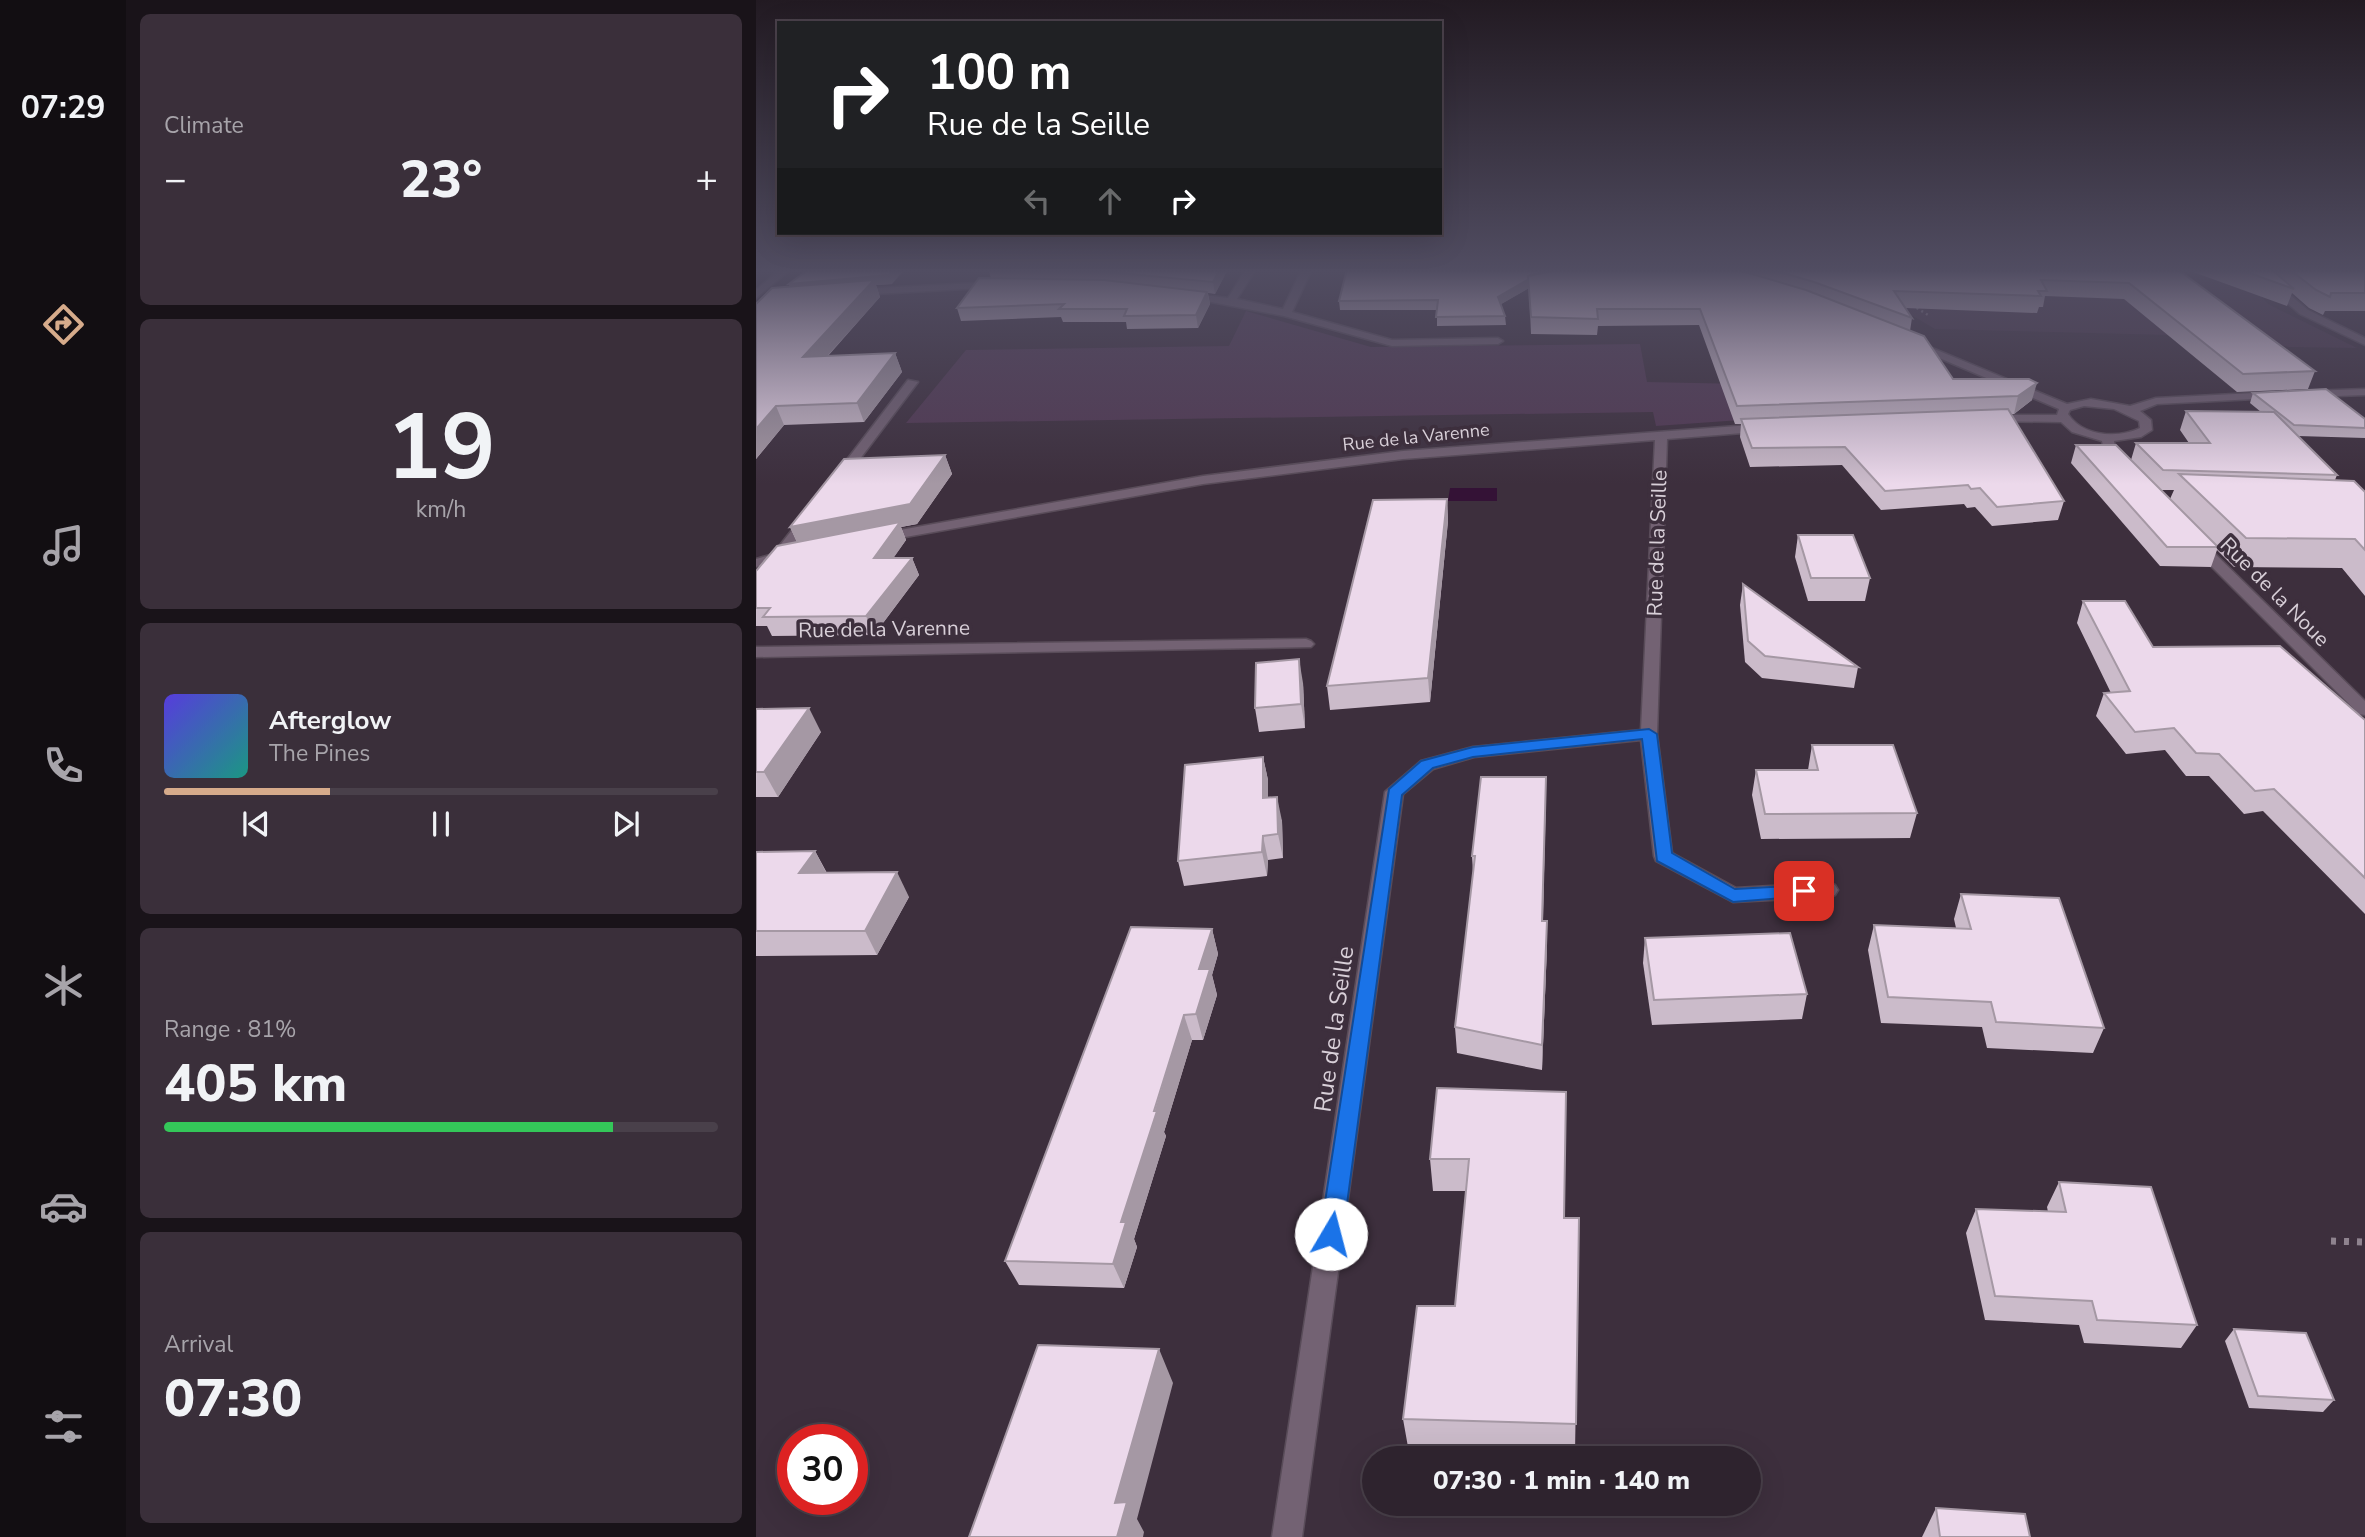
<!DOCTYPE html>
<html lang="en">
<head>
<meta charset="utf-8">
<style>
  :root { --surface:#2e232e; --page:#3a2f3a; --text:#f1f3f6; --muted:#a7a4aa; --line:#49404a; --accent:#d6ab8b }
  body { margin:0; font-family:"Nunito Sans",sans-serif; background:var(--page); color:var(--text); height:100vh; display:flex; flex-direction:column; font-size:26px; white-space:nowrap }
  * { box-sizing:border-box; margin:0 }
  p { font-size:23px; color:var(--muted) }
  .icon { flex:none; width:38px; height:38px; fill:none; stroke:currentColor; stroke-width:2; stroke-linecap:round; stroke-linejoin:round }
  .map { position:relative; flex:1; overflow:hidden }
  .side { display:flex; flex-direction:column; gap:14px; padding:14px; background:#191319; width:630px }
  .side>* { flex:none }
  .banner { position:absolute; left:21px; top:21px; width:665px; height:214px; border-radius:0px; box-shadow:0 7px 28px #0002,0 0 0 2px var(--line); background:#202124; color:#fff; overflow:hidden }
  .speed { position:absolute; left:21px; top:1424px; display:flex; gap:14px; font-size:35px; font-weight:700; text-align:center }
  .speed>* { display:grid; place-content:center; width:91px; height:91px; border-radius:50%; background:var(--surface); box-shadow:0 7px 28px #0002,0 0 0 2px var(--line); line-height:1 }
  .speed .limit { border:10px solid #d22; background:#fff; color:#111 }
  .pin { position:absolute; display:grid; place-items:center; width:60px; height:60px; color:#fff; margin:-30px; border-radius:14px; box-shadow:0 4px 10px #0006 }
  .me { position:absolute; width:77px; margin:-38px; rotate:8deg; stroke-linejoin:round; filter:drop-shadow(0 0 5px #0008) }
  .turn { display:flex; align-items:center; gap:24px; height:147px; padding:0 35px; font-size:32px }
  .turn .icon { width:91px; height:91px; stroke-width:2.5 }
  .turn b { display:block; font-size:49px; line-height:60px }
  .lanes { display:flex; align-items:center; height:66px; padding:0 35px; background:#0003; justify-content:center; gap:35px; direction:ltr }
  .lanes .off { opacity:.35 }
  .big { font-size:52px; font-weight:800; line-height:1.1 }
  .side .widget { flex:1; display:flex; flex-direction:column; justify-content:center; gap:10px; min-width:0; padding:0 24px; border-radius:10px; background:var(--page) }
  .side .dial { align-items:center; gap:0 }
  .dial b { font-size:91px; line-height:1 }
  .song { display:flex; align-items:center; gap:21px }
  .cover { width:84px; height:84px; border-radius:10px; background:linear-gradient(135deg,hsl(250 70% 55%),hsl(170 70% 35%)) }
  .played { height:7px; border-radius:4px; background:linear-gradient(90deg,var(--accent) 30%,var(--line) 30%) }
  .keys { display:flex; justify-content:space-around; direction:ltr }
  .heat { display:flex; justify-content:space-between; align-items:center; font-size:38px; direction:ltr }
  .charge { height:10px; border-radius:5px; background:linear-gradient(90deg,#34c759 81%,var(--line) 0) }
  .trip { position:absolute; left:606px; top:1446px; width:399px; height:70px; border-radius:35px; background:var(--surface); box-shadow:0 7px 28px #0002,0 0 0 2px var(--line); font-weight:800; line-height:70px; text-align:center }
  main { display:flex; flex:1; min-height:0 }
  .menu { display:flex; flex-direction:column; width:126px; justify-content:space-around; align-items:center; background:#120e12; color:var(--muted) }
  .menu .icon { width:49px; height:49px }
  .menu .selected { color:var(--accent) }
  .menu b { font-size:32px; color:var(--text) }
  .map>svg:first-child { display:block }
  .built { fill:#493649 }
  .green { fill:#523953 }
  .water { fill:#341236 }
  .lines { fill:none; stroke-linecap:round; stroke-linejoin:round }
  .street-casing { stroke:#594c59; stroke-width:3 }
  .path-far1 { stroke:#8f838f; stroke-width:2.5; stroke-dasharray:2 3.5; stroke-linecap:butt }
  .path { stroke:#8f838f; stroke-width:7; stroke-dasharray:5 8; stroke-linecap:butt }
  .street { fill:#736273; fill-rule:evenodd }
  .wall { fill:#cbbbca; fill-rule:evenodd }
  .shaded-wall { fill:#a598a4 }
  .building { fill:#ecd9eb; stroke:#a598a4; stroke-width:2 }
  .route { fill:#1a73e8; stroke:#114b97; stroke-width:2 }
  .labels { text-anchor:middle; stroke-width:7; stroke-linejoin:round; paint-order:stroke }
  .far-street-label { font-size:18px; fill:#d8cfd8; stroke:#3d2f3d }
  .street-label { font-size:21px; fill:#d8cfd8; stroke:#3d2f3d }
  .near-street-label { font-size:24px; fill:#d8cfd8; stroke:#3d2f3d }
</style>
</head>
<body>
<main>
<nav class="menu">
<b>07:29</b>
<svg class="icon selected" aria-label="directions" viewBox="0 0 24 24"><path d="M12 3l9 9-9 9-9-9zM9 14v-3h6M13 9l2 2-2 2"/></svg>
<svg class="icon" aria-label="music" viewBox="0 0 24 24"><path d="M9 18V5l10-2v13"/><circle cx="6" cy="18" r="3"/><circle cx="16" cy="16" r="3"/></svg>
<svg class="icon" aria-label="phone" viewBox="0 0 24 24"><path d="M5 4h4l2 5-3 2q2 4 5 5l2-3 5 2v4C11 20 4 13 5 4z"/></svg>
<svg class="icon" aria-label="climate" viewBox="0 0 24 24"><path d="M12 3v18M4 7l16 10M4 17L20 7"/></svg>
<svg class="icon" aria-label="car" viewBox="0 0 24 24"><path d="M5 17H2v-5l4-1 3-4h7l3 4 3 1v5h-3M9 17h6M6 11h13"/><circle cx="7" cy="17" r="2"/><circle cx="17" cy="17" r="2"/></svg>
<svg class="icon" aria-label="filters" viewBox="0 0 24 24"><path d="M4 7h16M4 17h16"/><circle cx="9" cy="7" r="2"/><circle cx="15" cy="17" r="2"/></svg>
</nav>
<section class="side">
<div class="widget"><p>Climate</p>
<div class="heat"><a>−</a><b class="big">23°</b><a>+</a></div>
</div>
<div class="widget dial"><b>19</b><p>km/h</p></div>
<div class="widget">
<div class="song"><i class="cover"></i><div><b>Afterglow</b><p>The Pines</p></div></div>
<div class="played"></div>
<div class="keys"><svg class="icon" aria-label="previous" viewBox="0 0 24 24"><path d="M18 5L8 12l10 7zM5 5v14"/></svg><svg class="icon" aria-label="pause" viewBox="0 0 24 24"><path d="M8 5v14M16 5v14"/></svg><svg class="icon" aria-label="next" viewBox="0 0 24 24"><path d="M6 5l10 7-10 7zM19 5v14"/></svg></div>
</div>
<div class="widget"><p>Range · 81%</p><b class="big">405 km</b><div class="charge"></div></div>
<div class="widget"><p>Arrival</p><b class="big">07:30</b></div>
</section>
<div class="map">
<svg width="1609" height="1537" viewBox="0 0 1609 1537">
  <rect width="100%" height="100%" fill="#3d2f3d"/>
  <path class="built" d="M 1134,269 L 1480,269 L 1512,304 L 1601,348 L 1533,347 L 1490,337 L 1179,329 L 1145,309 Z"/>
  <path class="green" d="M 490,311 L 615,347 L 884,344 L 891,382 L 1033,385 L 1040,416 L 900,426 L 897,412 L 150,423 L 210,350 L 473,346 Z"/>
  <path class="water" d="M 694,488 L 741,488 L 741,501 L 692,501 Z"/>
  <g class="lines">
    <g class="street-casing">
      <g id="street">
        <path d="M 25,269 L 35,269 L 0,298 L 0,290 Z"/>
        <path d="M 490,269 L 500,269 L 481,299 L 527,309 L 546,269 L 556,269 L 536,312 L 636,340 L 742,338 L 747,341 L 742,344 L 636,346 L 528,316 L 424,296 L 429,293 L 472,298 Z"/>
        <path d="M 1492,269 L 1503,269 L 1552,310 L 1609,338 L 1609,345 L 1544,314 Z"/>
        <path d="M 241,282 L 246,285 L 244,287 L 101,295 L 96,292 L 101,289 Z"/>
        <path d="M 1159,341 L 1311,404 L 1335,399 L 1374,406 L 1400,398 L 1518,392 L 1524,395 L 1518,398 L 1401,404 L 1384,411 L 1395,420 L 1396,430 L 1385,437 L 1358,441 L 1360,451 L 1370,465 L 1364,469 L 1360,468 L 1348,451 L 1346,441 L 1316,432 L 1305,422 L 1231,421 L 1231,417 L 1235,415 L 1301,415 L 1303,409 L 1155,346 L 1155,342 ZM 1328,406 L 1358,409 L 1383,421 L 1384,428 C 1361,439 1326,436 1312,414 L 1314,410 Z"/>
        <path d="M 152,380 L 162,382 L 88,480 L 80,480 L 80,474 Z"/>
        <path d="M 1609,389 L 1609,395 L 1553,397 L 1547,394 L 1553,391 Z"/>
        <path d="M 1008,424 L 1014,428 L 1012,431 L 911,439 L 901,734 L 916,853 L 980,888 L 1072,883 L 1079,885 L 1082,890 L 1079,895 L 1072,897 L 977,902 L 900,861 L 898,856 L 885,740 L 718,757 L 677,769 L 647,794 L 546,1537 L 516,1537 L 629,792 L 665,761 L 717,747 L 885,730 L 899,440 L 647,459 L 447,484 L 127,541 L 120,537 L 127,533 L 447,476 L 647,451 Z"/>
        <path d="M 52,515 L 59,519 L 33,552 L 37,555 L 35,558 L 27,560 L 5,588 L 0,589 L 0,576 L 8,565 L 0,567 L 0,559 L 17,554 L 47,516 Z"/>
        <path d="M 1442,541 L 1447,542 L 1609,701 L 1609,715 L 1603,714 L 1437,548 L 1435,545 Z"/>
        <path d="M 550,639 L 555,641 L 558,644 L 555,647 L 0,657 L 0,647 Z"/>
      </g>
    </g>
    <path class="path-far1" d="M 1156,305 L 1172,315"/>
    <path class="path" d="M 1575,1241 L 1609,1242"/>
    <use href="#street" class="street"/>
  </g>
  <g class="wall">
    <path d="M 232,269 L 472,269 L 459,294 L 452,293 L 454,304 L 442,328 L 371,329 L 370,322 L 307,322 L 305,317 L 205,321 L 201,308 L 235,278 Z"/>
    <path d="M 591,269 L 1421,269 L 1559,371 L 1552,389 L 1481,392 L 1368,299 L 1289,296 L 1287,307 L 1283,307 L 1281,313 L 1149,308 L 1156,318 L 1154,331 L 1197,379 L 1273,379 L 1276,400 L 1258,414 L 1255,414 L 1308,501 L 1302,520 L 1236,526 L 1219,507 L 1211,508 L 1208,504 L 1125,510 L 1086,465 L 994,467 L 984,437 L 985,424 L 979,424 L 943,325 L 842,326 L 841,335 L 775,334 L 773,288 L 745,304 L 749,316 L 750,325 L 681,326 L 681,310 L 584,310 L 583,301 Z"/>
    <path d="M 1429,269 L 1609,269 L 1609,311 L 1569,311 L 1567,315 L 1553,308 L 1536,293 L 1531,306 Z"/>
    <path d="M 33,284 L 136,284 L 120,285 L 124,297 L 72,356 L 139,353 L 146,372 L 108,422 L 28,425 L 0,459 L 0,304 L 34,287 Z"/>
    <path d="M 1497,393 L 1609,419 L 1609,438 L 1542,436 L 1581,475 L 1579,480 L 1609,492 L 1609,596 L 1586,568 L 1478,567 L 1461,550 L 1455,567 L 1404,566 L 1315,463 L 1320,445 L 1375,460 L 1380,443 L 1433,443 L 1424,430 L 1430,411 L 1505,412 L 1494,403 ZM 1405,490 L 1418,490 L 1414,499 Z"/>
    <path d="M 189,455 L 196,474 L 161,524 L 145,527 L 150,540 L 137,558 L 156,558 L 163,575 L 118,635 L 16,636 L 11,626 L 0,626 L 0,571 L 41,542 L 34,527 Z"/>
    <path d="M 691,499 L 692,521 L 674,702 L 574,710 L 571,686 Z"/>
    <path d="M 1042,535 L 1114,578 L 1109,601 L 1052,601 L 1039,557 Z"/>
    <path d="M 987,584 L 1102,667 L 1098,688 L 1006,678 L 989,662 L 984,605 Z"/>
    <path d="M 1327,601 L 1397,647 L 1609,720 L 1609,914 L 1507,811 L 1488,814 L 1453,776 L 1430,776 L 1409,750 L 1370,754 L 1340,716 L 1348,693 L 1355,693 L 1321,623 Z"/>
    <path d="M 547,683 L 549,728 L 503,732 L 499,708 Z"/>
    <path d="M 0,709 L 65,732 L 22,797 L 0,797 Z"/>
    <path d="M 1056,745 L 1161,813 L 1154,838 L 1005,839 L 996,795 L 1000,770 L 1052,770 Z"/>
    <path d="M 507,757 L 512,780 L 512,797 L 526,821 L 527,858 L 512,860 L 511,876 L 428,886 L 422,861 Z"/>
    <path d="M 790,777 L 787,921 L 791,946 L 786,1070 L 701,1053 L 699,1027 L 717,872 L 716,856 Z"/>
    <path d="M 59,851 L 71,873 L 153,897 L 121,955 L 0,956 L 0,852 Z"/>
    <path d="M 1205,894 L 1348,1028 L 1337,1053 L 1231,1048 L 1226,1027 L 1125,1023 L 1112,950 L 1118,925 L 1200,928 L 1198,919 Z"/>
    <path d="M 456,929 L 462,954 L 456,975 L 461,995 L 447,1040 L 436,1040 L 408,1132 L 410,1136 L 378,1239 L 381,1247 L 368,1288 L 263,1285 L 249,1261 Z"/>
    <path d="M 889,938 L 1051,994 L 1046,1019 L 896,1025 L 887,963 Z"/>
    <path d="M 681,1088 L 809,1218 L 823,1218 L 819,1452 L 652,1447 L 647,1419 L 699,1306 L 710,1191 L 677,1191 L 674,1159 Z"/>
    <path d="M 1303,1182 L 1441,1325 L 1425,1348 L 1328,1343 L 1323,1325 L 1229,1320 L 1210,1233 L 1220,1209 L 1292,1212 L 1291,1207 Z"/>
    <path d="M 1478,1329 L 1578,1400 L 1567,1412 L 1493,1408 L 1469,1341 Z"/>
    <path d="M 1180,1508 L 1274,1537 L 1166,1537 Z"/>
  </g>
  <g class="shaded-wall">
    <path d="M 138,269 L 149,269 L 136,284 L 120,285 L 124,297 L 54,375 L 47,357 L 36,293 L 33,284 Z"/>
    <path d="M 464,269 L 472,269 L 459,294 L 457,282 Z"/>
    <path d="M 790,269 L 806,269 L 773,279 Z"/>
    <path d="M 773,279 L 773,288 L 742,306 L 742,297 Z"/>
    <path d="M 451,292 L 454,304 L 442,328 L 440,315 Z"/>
    <path d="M 139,353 L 146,372 L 108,422 L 101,403 Z"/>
    <path d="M 1281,383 L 1276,400 L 1258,414 L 1262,396 Z"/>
    <path d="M 20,406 L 28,425 L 0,459 L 0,429 Z"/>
    <path d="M 189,455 L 196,474 L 161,524 L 145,527 L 150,540 L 125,576 L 43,547 L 34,527 Z"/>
    <path d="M 691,499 L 692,521 L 674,702 L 672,678 Z"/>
    <path d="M 156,558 L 163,575 L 118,635 L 110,616 Z"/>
    <path d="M 543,659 L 547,683 L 549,728 L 545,704 Z"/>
    <path d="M 53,708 L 65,732 L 22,797 L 8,772 Z"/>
    <path d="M 507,757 L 512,780 L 512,822 L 507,798 Z"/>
    <path d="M 790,777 L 790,802 L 786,946 L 786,921 Z"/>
    <path d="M 521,797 L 526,821 L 527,858 L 522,834 Z"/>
    <path d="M 507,836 L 512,860 L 511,876 L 506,852 Z"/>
    <path d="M 59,851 L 72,876 L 43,873 Z"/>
    <path d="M 141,872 L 153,897 L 121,955 L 109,931 Z"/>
    <path d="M 791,921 L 791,946 L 786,1070 L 786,1045 Z"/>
    <path d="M 456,929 L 462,954 L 456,975 L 461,995 L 447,1040 L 440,1014 L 443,969 Z"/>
    <path d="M 428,1015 L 436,1040 L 408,1132 L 410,1136 L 378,1239 L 381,1247 L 368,1288 L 357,1264 L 365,1222 Z"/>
    <path d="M 403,1349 L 417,1383 L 381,1519 L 388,1532 L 387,1537 L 361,1537 L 359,1503 Z"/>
  </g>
  <g class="building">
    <path d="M 53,269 L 138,269 L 133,275 L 33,284 Z"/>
    <path d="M 290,269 L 464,269 L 457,282 L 341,271 Z"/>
    <path d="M 591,269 L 790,269 L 782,274 L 772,276 L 773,279 L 742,297 L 749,316 L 680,317 L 682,300 L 583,301 Z"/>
    <path d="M 805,269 L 979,269 L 1050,290 L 1168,336 L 1197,379 L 1273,379 L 1281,383 L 1262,396 L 981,406 L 944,309 L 841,309 L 842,319 L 775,317 L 772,276 Z"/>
    <path d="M 1014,269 L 1421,269 L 1559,371 L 1487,374 L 1373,283 L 1285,280 L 1291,291 L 1282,291 L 1285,296 L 1138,291 L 1156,318 L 1058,282 Z"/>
    <path d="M 1482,269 L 1515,269 L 1538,289 Z"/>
    <path d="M 1533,269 L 1609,269 L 1609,293 L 1575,293 L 1574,297 L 1560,290 Z"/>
    <path d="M 223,278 L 348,280 L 451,292 L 440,315 L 368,316 L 371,309 L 303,309 L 308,304 L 201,308 Z"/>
    <path d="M 118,280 L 47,357 L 139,353 L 101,403 L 20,406 L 0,429 L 0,304 L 16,288 Z"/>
    <path d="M 1570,389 L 1609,419 L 1609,428 L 1538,425 L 1497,393 Z"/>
    <path d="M 1252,409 L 1308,501 L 1241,507 L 1224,488 L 1215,489 L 1212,485 L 1129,491 L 1089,447 L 996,448 L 985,419 Z"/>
    <path d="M 1430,411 L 1518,412 L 1581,475 L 1407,470 L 1380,443 L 1454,443 Z"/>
    <path d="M 1320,445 L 1360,445 L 1462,547 L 1411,547 Z"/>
    <path d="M 189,455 L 154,504 L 34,527 L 88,459 Z"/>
    <path d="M 1423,474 L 1598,481 L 1609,492 L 1609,550 L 1599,539 L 1490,538 Z"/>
    <path d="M 691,499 L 672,678 L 571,686 L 617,500 Z"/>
    <path d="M 144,522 L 118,558 L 156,558 L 110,616 L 7,617 L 14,608 L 0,608 L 0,571 L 21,546 Z"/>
    <path d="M 1042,535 L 1097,535 L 1114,578 L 1055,578 Z"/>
    <path d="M 987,584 L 1102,667 L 1009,656 L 992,641 Z"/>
    <path d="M 1327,601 L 1369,601 L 1397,647 L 1524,646 L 1609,720 L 1609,878 L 1518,789 L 1499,791 L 1463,754 L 1440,753 L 1418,728 L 1379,732 L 1348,693 L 1374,691 Z"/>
    <path d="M 543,659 L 545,704 L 499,708 L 500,663 Z"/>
    <path d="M 53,708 L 8,772 L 0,772 L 0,709 Z"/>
    <path d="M 1056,745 L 1137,745 L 1161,813 L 1009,814 L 1000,770 L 1062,770 Z"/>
    <path d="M 507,757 L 507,798 L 521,797 L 522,834 L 507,836 L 506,852 L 422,861 L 429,765 Z"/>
    <path d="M 725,777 L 790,777 L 786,921 L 791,921 L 786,1045 L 699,1027 L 719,856 L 716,856 Z"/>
    <path d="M 59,851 L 43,873 L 141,872 L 109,931 L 0,931 L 0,852 Z"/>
    <path d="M 1205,894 L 1303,898 L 1348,1028 L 1240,1022 L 1235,1002 L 1132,997 L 1118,925 L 1215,929 Z"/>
    <path d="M 375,927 L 456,929 L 443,969 L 454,969 L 440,1014 L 428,1015 L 398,1111 L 401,1111 L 365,1222 L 370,1222 L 357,1264 L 249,1261 Z"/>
    <path d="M 1034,933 L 1051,994 L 898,1000 L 889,938 Z"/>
    <path d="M 681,1088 L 810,1092 L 808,1218 L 823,1218 L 820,1424 L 647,1419 L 661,1306 L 699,1306 L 713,1159 L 674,1159 Z"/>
    <path d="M 1303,1182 L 1395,1187 L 1441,1325 L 1341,1320 L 1336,1301 L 1239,1296 L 1220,1209 L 1310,1212 Z"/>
    <path d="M 1478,1329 L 1550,1333 L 1578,1400 L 1502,1396 Z"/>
    <path d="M 282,1345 L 403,1349 L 359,1503 L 371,1502 L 361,1537 L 213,1537 Z"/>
    <path d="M 1180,1508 L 1269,1514 L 1274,1537 L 1184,1537 Z"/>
  </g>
  <linearGradient id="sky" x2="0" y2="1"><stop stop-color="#221a22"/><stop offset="0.56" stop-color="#514d62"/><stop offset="1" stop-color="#514d62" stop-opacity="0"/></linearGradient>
  <rect width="1609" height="484" fill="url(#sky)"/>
  <path class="route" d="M 893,729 L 901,734 L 916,853 L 979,889 L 1048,885 L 1054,887 L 1057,891 L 1054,896 L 977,902 L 901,861 L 886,739 L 717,757 L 677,768 L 646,795 L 587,1234 L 583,1241 L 575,1244 L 567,1241 L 564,1234 L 633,789 L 665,761 L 717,747 Z"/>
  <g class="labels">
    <g class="far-street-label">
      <text transform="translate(660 437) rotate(-6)" y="6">Rue de la Varenne</text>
    </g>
    <g class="street-label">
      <text transform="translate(901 543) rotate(-88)" y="7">Rue de la Seille</text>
      <text transform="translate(1519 592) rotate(45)" y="7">Rue de la Noue</text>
      <text transform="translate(128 629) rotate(-1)" y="7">Rue de la Varenne</text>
    </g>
    <g class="near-street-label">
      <text transform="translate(578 1029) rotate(-82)" y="8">Rue de la Seille</text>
    </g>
  </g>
</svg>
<div class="speed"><div class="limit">30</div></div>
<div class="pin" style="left:1048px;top:891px;background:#d93025"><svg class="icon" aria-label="arrive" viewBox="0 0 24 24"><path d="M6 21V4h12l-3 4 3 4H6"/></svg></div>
<svg class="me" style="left:575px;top:1234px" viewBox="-20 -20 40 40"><circle r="19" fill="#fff"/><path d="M0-13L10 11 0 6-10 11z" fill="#1a73e8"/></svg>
<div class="trip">07:30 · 1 min · 140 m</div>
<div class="banner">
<div class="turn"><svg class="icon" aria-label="right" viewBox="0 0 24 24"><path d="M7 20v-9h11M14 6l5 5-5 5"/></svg><div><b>100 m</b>Rue de la Seille</div></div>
<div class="lanes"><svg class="icon off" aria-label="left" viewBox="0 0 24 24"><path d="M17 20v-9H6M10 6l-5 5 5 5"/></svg><svg class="icon off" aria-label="ahead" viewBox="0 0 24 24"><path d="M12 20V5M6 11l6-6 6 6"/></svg><svg class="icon" aria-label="right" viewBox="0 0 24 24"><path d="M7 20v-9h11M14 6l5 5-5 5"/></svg></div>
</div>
</div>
</main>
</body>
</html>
